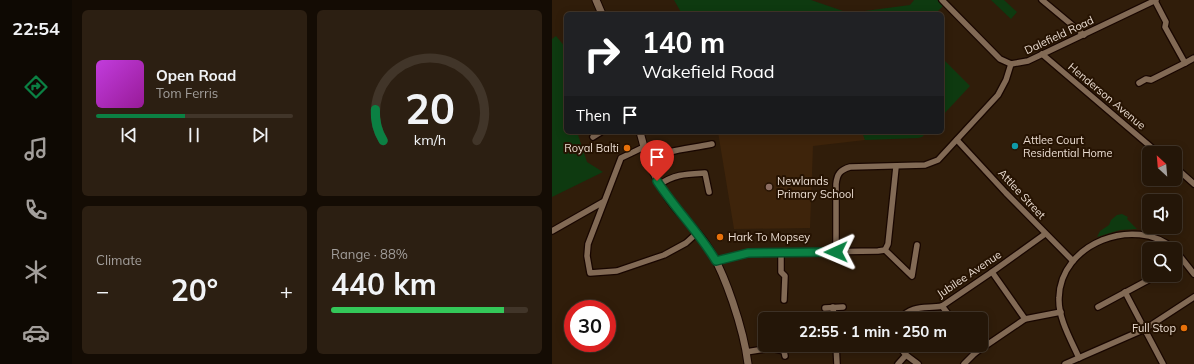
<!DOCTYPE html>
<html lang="en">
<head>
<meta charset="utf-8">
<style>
  :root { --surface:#241608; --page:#2c1f12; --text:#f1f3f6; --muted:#a39f9c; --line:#413529; --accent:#0b8043 }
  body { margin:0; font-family:Mulish,sans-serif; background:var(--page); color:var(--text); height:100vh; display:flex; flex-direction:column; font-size:15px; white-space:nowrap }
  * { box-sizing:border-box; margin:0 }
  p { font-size:13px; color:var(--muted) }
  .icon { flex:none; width:22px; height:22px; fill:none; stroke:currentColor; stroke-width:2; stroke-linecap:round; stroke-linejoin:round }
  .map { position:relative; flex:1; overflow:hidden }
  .details { display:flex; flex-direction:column; gap:10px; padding:10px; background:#140c04; width:480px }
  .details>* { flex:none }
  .hud { position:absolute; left:12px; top:12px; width:380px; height:122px; border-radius:6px; box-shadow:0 2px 10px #0003,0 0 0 1px var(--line); background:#202124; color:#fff; overflow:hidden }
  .needle { width:26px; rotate:334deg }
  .buttons { position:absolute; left:590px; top:146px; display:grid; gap:8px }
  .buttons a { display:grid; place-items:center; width:40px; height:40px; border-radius:6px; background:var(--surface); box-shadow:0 2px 10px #0003,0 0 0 1px var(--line); font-size:20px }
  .speed { position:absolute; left:12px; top:300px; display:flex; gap:8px; font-size:20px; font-weight:700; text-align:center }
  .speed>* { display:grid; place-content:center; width:52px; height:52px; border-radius:50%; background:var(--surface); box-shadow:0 2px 10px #0003,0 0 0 1px var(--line); line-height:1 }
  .speed .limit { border:6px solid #d22; background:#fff; color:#111 }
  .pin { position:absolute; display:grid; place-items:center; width:34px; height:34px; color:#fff; margin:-41px -17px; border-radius:50% 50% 50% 0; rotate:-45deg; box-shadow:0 0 4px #0007 }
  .pin .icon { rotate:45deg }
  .me { position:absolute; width:44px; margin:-22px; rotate:269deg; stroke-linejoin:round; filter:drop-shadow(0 0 3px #0008) }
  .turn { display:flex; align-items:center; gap:14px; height:84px; padding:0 12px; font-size:18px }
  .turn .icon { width:52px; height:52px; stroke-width:2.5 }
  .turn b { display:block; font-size:28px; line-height:34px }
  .then { display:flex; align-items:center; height:38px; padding:0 12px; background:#0003; gap:8px; font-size:15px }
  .big { font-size:30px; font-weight:700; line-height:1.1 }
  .details .tile { flex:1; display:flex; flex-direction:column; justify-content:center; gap:6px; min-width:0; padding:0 14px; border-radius:6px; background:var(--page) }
  .details .dial { align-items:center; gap:0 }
  .dial svg { height:104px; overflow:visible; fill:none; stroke:var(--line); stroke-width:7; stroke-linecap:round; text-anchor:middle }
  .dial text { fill:var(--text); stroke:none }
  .song { display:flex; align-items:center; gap:12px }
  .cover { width:48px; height:48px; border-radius:6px; background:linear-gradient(135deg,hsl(290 70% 55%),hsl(300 70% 35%)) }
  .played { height:4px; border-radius:2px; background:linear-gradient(90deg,var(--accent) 45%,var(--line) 45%) }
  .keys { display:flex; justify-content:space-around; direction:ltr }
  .heat { display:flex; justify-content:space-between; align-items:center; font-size:22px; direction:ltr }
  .charge { height:6px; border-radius:3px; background:linear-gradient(90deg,#34c759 88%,var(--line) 0) }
  .details .tiles { flex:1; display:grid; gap:10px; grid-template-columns:repeat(2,1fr) }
  .trip { position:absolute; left:206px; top:312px; width:230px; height:40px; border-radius:6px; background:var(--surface); box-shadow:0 2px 10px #0003,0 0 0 1px var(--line); font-weight:700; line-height:40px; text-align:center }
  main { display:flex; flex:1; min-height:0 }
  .menu { display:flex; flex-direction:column; width:72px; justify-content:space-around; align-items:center; background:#0e0903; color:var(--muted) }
  .menu .icon { width:28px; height:28px }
  .menu .current { color:var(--accent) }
  .menu b { font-size:18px; color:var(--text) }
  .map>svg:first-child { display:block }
  .built { fill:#3e240b }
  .green { fill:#0e3a10 }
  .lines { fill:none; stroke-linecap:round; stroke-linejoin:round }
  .minor-casing { stroke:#180600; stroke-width:8 }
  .tertiary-casing { stroke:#180600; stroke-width:9 }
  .minor { stroke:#826a55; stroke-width:5.5 }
  .tertiary { stroke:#826a55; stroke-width:7 }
  .route-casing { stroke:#07532c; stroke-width:10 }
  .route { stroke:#0b8043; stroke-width:7 }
  .culture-dot { fill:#0f9aa8; stroke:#261302; stroke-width:1.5 }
  .food-dot { fill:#e8710a; stroke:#261302; stroke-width:1.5 }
  .education-dot { fill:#8d6e63; stroke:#261302; stroke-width:1.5 }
  .labels { text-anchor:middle; stroke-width:4; stroke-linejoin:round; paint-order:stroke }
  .street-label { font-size:11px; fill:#ebddd2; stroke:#261302 }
  .poi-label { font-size:11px; fill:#ebddd2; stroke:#261302; text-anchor:start }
</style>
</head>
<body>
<main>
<nav class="menu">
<b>22:54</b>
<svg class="icon current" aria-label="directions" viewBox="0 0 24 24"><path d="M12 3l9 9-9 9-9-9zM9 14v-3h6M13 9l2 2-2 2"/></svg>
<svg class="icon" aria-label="music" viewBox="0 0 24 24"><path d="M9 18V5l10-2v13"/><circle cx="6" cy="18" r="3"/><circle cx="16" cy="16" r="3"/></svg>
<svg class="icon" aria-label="phone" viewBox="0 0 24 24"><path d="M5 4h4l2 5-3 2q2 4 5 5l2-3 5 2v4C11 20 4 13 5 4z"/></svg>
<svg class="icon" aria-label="climate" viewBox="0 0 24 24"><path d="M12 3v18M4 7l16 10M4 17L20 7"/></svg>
<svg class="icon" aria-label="car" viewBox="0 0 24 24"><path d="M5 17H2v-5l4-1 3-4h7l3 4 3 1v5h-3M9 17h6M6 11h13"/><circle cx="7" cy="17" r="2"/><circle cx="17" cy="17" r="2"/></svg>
</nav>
<section class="details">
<div class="tiles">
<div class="tile">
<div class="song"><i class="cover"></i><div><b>Open Road</b><p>Tom Ferris</p></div></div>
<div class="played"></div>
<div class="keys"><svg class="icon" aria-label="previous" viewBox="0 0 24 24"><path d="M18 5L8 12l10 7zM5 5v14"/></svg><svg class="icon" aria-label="pause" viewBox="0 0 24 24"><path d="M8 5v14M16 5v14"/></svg><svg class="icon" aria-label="next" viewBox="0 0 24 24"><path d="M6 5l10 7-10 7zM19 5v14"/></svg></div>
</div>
<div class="tile dial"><svg viewBox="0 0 100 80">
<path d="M14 69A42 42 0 1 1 86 69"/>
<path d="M14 69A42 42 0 0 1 8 45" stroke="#0b8043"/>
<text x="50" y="56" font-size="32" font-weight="700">20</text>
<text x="50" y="72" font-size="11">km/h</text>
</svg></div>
<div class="tile"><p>Climate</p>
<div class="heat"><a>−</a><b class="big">20°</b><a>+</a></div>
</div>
<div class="tile"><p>Range · 88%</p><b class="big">440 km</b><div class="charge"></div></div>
</div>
</section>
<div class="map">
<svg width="642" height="364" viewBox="0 0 642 364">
  <rect width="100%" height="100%" fill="#301d0a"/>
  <path class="built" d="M 166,132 L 311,132 L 313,140 L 261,146 L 258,228 L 182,229 Z"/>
  <g class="green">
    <path d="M 122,0 L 259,0 L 291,11 L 305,12 L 358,5 L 362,0 L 395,0 L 392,2 L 393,4 L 383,14 L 130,14 Z"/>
    <path d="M 439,0 L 452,0 L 465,12 L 459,19 Z"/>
    <path d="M 4,36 L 14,48 L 14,132 L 25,132 L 35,162 L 51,172 L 0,197 L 0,39 Z"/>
    <path d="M 390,58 L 418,86 L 390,116 Z"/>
    <path d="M 310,132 L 375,132 L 370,137 L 366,138 L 313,140 Z"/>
    <path d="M 570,214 L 576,217 L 575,219 L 585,229 L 568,230 L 545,237 L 548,231 L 557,225 L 559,220 L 565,215 Z"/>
  </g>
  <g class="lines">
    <g class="minor-casing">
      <g id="minor">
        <path d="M 390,0 L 448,59 L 459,64 L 476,61 L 604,0"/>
        <path d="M 490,0 L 532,35"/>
        <path d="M 490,54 L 606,153"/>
        <path d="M 633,63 L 642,58"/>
        <path d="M 587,83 L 594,79 L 599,80 L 633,63 L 613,27 L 614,22 L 603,1"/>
        <path d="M 41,137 L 49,132"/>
        <path d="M 405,140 L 454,193 L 521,261"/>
        <path d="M 92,147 L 69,158 L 36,244 L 35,256 L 38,273 L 65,271 L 112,255 L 134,243 L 145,233"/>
        <path d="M 96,161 C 115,149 138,149 160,144"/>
        <path d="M 623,167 L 642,184"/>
        <path d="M 107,185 C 122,174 135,174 153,173 L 157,192"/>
        <path d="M 0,231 L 51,202"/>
        <path d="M 333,250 L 360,276 L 365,245"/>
        <path d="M 623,250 L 642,274"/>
        <path d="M 284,252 L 284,184 C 285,174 288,170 298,167 L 373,165 L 386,160 L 446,95 L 454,80 L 459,64"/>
        <path d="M 229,253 L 229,272 L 233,276 L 232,300"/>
        <path d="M 164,261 L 196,253 L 326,251 L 333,250 L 336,244 L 344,167"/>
        <path d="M 440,272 L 473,319"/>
        <path d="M 573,292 L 611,364"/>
        <path d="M 390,306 L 400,319"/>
        <path d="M 281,307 L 282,319"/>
        <path d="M 546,307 L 600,278"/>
        <path d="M 273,308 L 291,307"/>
        <path d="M 348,319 C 360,304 374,309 390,306 L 440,272 L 493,234"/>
        <path d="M 284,345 L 285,364"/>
        <path d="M 346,345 L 354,355 L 366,364"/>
        <path d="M 418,345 L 423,353"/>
        <path d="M 194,352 L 219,348 L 232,351 L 233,356"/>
        <path d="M 527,358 C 519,340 506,318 507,298 C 508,243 583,215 622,249"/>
        <path d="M 346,364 L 354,355"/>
        <path d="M 412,364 L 423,353 L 473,319 L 509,312"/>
        <path d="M 513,364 L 593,329 L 642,297"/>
      </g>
    </g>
    <g class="tertiary-casing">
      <g id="tertiary">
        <path d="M 44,0 L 50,14"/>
        <path d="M 88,132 C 95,160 104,183 122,206 C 133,219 144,230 154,244 C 173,271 192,331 196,364"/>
      </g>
    </g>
    <use href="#minor" class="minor"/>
    <use href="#tertiary" class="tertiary"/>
  </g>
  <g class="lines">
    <g class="route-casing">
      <path id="route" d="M 105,181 C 123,209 147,232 164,261 L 196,253 L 284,252"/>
    </g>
    <use href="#route" class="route"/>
  </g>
  <circle class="culture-dot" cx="463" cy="146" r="4"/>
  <g class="food-dot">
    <circle cx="75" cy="148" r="4"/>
    <circle cx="168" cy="237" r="4"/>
    <circle cx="632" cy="328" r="4"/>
  </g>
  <circle class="education-dot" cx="217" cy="187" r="4"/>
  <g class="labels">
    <g class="street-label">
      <text transform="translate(507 35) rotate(-25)" y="4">Dalefield Road</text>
      <text transform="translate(555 96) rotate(40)" y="4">Henderson Avenue</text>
      <text transform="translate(470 194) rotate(47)" y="4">Attlee Street</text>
      <text transform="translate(417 274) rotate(-34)" y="4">Jubilee Avenue</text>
    </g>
    <g class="poi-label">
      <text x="471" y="144">Attlee Court<tspan x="471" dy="13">Residential Home</tspan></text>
      <text x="67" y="152" text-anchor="end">Royal Balti</text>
      <text x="225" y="185">Newlands<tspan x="225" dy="13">Primary School</tspan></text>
      <text x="176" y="241">Hark To Mopsey</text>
      <text x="624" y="332" text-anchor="end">Full Stop</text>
    </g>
  </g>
</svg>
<div class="buttons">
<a><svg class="needle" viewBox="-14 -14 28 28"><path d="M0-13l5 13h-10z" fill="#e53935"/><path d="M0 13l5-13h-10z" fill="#a39f9c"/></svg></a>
<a><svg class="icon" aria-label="sound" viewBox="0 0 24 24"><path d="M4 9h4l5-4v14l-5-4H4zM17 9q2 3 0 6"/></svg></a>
<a><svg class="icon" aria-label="search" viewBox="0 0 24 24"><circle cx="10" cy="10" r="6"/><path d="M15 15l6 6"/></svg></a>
</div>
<div class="speed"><div class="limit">30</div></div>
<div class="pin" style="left:105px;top:181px;background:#d93025"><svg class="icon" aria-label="arrive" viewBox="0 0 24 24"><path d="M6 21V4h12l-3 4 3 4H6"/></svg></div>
<svg class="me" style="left:284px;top:252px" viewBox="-20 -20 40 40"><path d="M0-17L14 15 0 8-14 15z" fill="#0b8043" stroke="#fff" stroke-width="4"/></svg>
<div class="trip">22:55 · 1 min · 250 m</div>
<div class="hud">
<div class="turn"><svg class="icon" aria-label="right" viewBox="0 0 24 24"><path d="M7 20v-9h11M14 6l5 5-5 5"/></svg><div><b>140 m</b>Wakefield Road</div></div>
<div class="then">Then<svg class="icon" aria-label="arrive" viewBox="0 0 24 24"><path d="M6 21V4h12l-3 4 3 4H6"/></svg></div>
</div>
</div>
</main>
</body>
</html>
